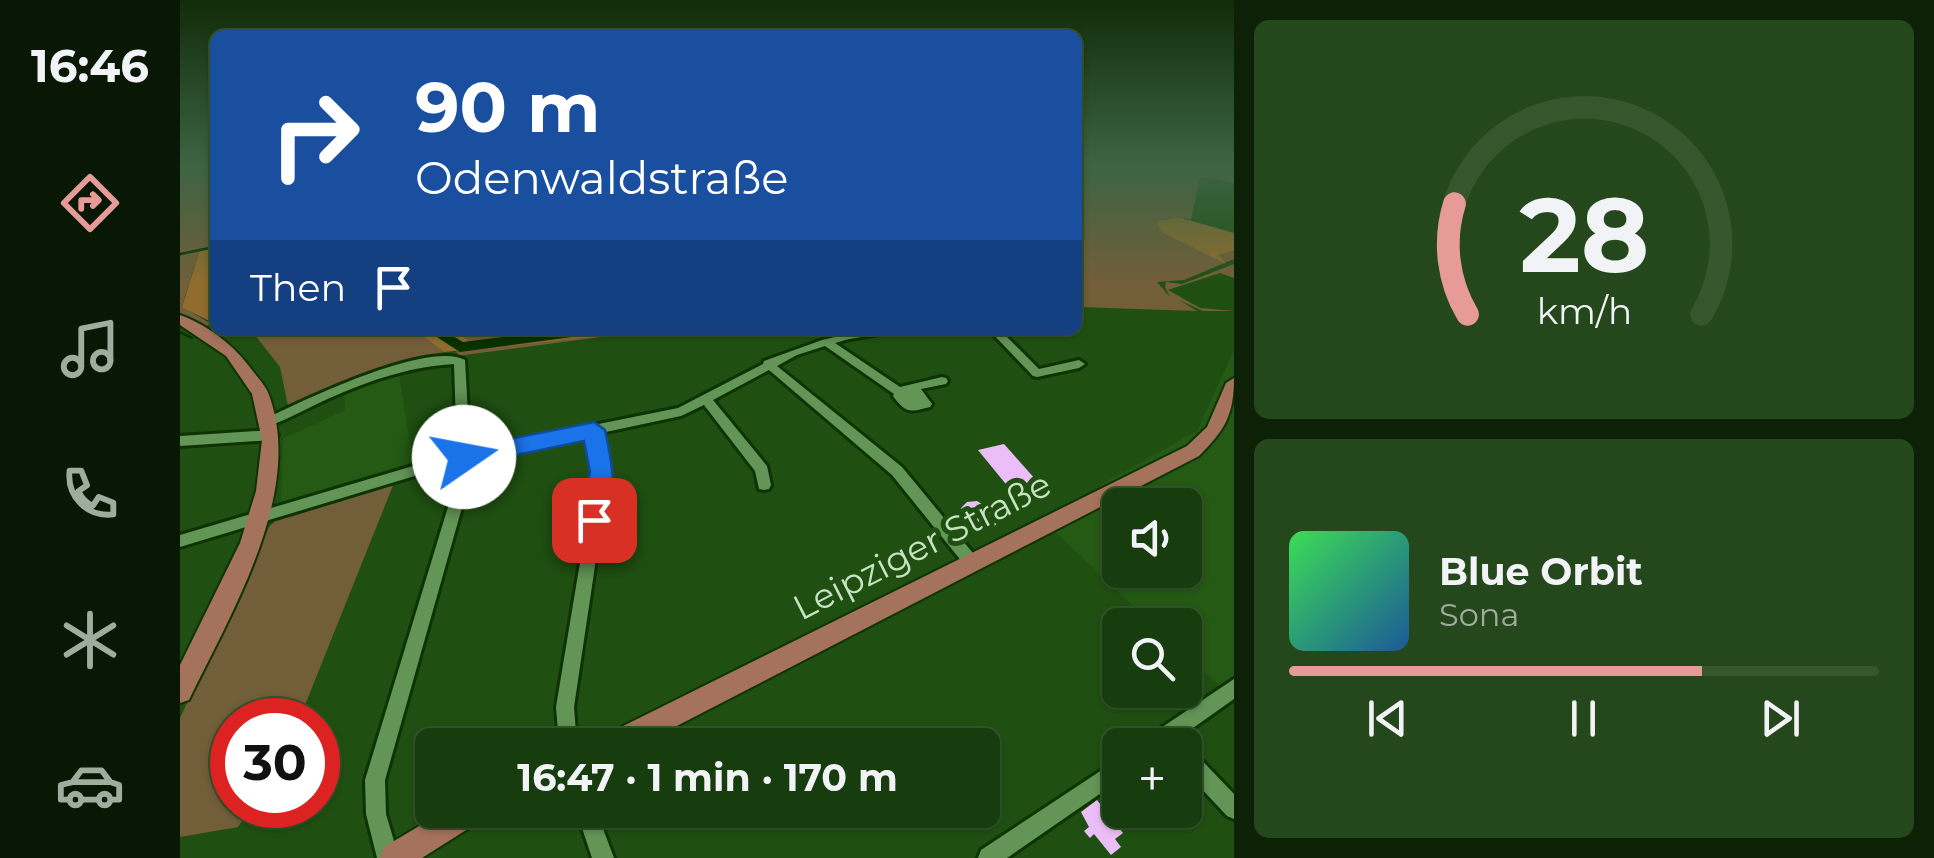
<!DOCTYPE html>
<html lang="en">
<head>
<meta charset="utf-8">
<style>
  :root { --surface:#173c0d; --page:#24471b; --text:#f1f3f6; --muted:#9ead9d; --line:#36562e; --accent:#e69b98 }
  body { margin:0; font-family:Montserrat,sans-serif; background:var(--page); color:var(--text); height:100vh; display:flex; flex-direction:column; font-size:38px; white-space:nowrap }
  * { box-sizing:border-box; margin:0 }
  p { font-size:32px; color:var(--muted) }
  .icon { flex:none; width:55px; height:55px; fill:none; stroke:currentColor; stroke-width:2; stroke-linecap:round; stroke-linejoin:round }
  .map { position:relative; flex:1; overflow:hidden }
  .drawer { display:flex; flex-direction:column; gap:20px; padding:20px; background:#0d2107; width:700px }
  .drawer>* { flex:none }
  .banner { position:absolute; left:30px; top:30px; width:872px; height:305px; border-radius:15px; box-shadow:0 2px 8px #0004,0 0 0 2px var(--line); background:#1a4fa0; color:#fff; overflow:hidden }
  .tools { position:absolute; left:922px; top:488px; display:grid; gap:20px }
  .tools a { display:grid; place-items:center; width:100px; height:100px; border-radius:15px; background:var(--surface); box-shadow:0 2px 8px #0004,0 0 0 2px var(--line); font-size:50px }
  .speed { position:absolute; left:30px; top:698px; display:flex; gap:20px; font-size:50px; font-weight:700; text-align:center }
  .speed>* { display:grid; place-content:center; width:130px; height:130px; border-radius:50%; background:var(--surface); box-shadow:0 2px 8px #0004,0 0 0 2px var(--line); line-height:1 }
  .speed .limit { border:15px solid #d22; background:#fff; color:#111 }
  .pin { position:absolute; display:grid; place-items:center; width:85px; height:85px; color:#fff; margin:-42px; border-radius:20px; box-shadow:0 5px 15px #0006 }
  .me { position:absolute; width:110px; margin:-55px; rotate:78deg; stroke-linejoin:round; filter:drop-shadow(0 0 8px #0008) }
  .turn { display:flex; align-items:center; gap:35px; height:210px; padding:0 40px; font-size:45px }
  .turn .icon { width:130px; height:130px; stroke-width:2.5 }
  .turn b { display:block; font-size:70px; line-height:85px }
  .then { display:flex; align-items:center; height:95px; padding:0 40px; background:#0003; gap:20px; font-size:38px }
  .drawer .card { flex:1; display:flex; flex-direction:column; justify-content:center; gap:15px; min-width:0; padding:0 35px; border-radius:15px; background:var(--page) }
  .drawer .dial { align-items:center; gap:0 }
  .dial svg { height:260px; overflow:visible; fill:none; stroke:var(--line); stroke-width:7; stroke-linecap:round; text-anchor:middle }
  .dial text { fill:var(--text); stroke:none }
  .song { display:flex; align-items:center; gap:30px }
  .cover { width:120px; height:120px; border-radius:15px; background:linear-gradient(135deg,hsl(130 70% 55%),hsl(210 70% 35%)) }
  .played { height:10px; border-radius:5px; background:linear-gradient(90deg,var(--accent) 70%,var(--line) 70%) }
  .keys { display:flex; justify-content:space-around; direction:ltr }
  .trip { position:absolute; left:235px; top:728px; width:585px; height:100px; border-radius:15px; background:var(--surface); box-shadow:0 2px 8px #0004,0 0 0 2px var(--line); font-weight:700; line-height:100px; text-align:center }
  main { display:flex; flex:1; min-height:0 }
  .menu { display:flex; flex-direction:column; width:180px; justify-content:space-around; align-items:center; background:#091805; color:var(--muted) }
  .menu .icon { width:70px; height:70px }
  .menu .active { color:var(--accent) }
  .menu b { font-size:45px; color:var(--text) }
  .map>svg:first-child { display:block }
  .built { fill:#245a14; fill-rule:evenodd }
  .green { fill:#735e3a }
  .forest { fill:#906d2f }
  .lines { fill:none; stroke-linecap:round; stroke-linejoin:round }
  .stream { stroke:#083200; stroke-width:2.5 }
  .river { fill:#083200; fill-rule:evenodd }
  .building { fill:#ecbef7 }
  .minor-casing { stroke:#0e3303; stroke-width:6 }
  .major-casing { stroke:#0e3303; stroke-width:4 }
  .minor { fill:#629556; fill-rule:evenodd }
  .major { fill:#a5725c; fill-rule:evenodd }
  .route { fill:#1a73e8; stroke:#114b97; stroke-width:2.5 }
  .labels { text-anchor:middle; stroke-width:10; stroke-linejoin:round; paint-order:stroke }
  .near-street-label { font-size:35px; fill:#c9e3c2; stroke:#1f5011 }
</style>
</head>
<body>
<main>
<nav class="menu">
<b>16:46</b>
<svg class="icon active" aria-label="directions" viewBox="0 0 24 24"><path d="M12 3l9 9-9 9-9-9zM9 14v-3h6M13 9l2 2-2 2"/></svg>
<svg class="icon" aria-label="music" viewBox="0 0 24 24"><path d="M9 18V5l10-2v13"/><circle cx="6" cy="18" r="3"/><circle cx="16" cy="16" r="3"/></svg>
<svg class="icon" aria-label="phone" viewBox="0 0 24 24"><path d="M5 4h4l2 5-3 2q2 4 5 5l2-3 5 2v4C11 20 4 13 5 4z"/></svg>
<svg class="icon" aria-label="climate" viewBox="0 0 24 24"><path d="M12 3v18M4 7l16 10M4 17L20 7"/></svg>
<svg class="icon" aria-label="car" viewBox="0 0 24 24"><path d="M5 17H2v-5l4-1 3-4h7l3 4 3 1v5h-3M9 17h6M6 11h13"/><circle cx="7" cy="17" r="2"/><circle cx="17" cy="17" r="2"/></svg>
</nav>
<div class="map">
<svg width="1054" height="858" viewBox="0 0 1054 858">
  <rect width="100%" height="100%" fill="#1f5011"/>
  <g class="built">
    <path d="M 1054,350 L 1054,681 L 1046,691 L 1005,654 L 1005,625 L 974,625 L 873,530 L 922,484 L 1017,431 ZM 940,505 L 1005,505 L 1005,570 L 940,570 Z"/>
    <path d="M 218,368 L 233,462 L 101,502 L 103,439 L 165,410 L 164,391 Z"/>
  </g>
  <g class="green">
    <path d="M 0,164 L 35,164 L 35,246 L 8,251 L 20,250 L 2,306 L 31,324 L 24,327 L 0,316 Z"/>
    <path d="M 898,164 L 1054,164 L 1054,183 L 1020,177 L 1011,220 L 999,217 L 984,220 L 983,233 L 1043,262 L 1039,255 L 1054,251 L 1054,259 L 1004,280 L 977,282 L 990,297 L 985,287 L 986,282 L 1002,284 L 1054,264 L 1054,278 L 1040,273 L 988,290 L 1020,308 L 1054,311 L 1023,311 L 999,300 L 1017,311 L 898,307 Z"/>
    <path d="M 71,330 L 234,330 L 264,352 L 224,362 L 108,406 L 100,367 Z"/>
    <path d="M 260,330 L 475,330 L 277,356 L 276,339 Z"/>
    <path d="M 214,483 L 119,720 L 52,720 L 52,805 L 73,805 L 58,827 L 0,837 L 0,718 L 89,527 L 96,520 Z"/>
  </g>
  <g class="forest">
    <path d="M 998,217 L 1054,233 L 1054,251 L 1039,255 L 1046,264 L 983,233 L 976,222 Z"/>
    <path d="M 35,247 L 35,324 L 2,307 L 20,250 Z"/>
    <path d="M 234,330 L 275,330 L 290,342 L 371,330 L 488,330 L 264,352 Z"/>
  </g>
  <g class="lines">
    <g class="stream">
      <path d="M 0,254 L 35,247"/>
      <path d="M 0,332 L 12,338"/>
    </g>
    <path class="river" d="M 246,330 L 263,330 L 283,342 L 378,330 L 421,330 L 414,334 L 280,352 Z"/>
  </g>
  <g class="building">
    <path d="M 824,444 L 856,480 L 829,488 L 798,450 Z"/>
    <path d="M 797,501 L 816,513 L 818,522 L 813,528 L 802,529 L 783,517 L 781,508 L 787,502 Z"/>
    <path d="M 917,800 L 943,833 L 935,839 L 941,847 L 931,855 L 914,834 L 910,838 L 904,831 L 909,827 L 901,812 Z"/>
  </g>
  <g class="lines">
    <g class="minor-casing">
      <g id="minor">
        <path d="M 685,330 L 711,330 L 706,333 L 669,339 L 655,343 L 720,387 L 762,377 L 766,378 L 768,381 L 766,384 L 741,389 L 752,404 L 750,407 C 730,412 726,414 713,396 L 714,394 L 645,346 L 617,355 L 597,366 L 722,467 L 797,558 L 800,563 L 797,568 L 792,570 L 787,568 L 712,475 L 589,370 L 533,400 L 587,466 L 591,485 L 589,489 L 584,490 L 579,489 L 575,471 L 524,405 L 501,416 L 421,433 L 429,472 L 394,707 L 397,745 L 379,745 L 376,707 L 415,472 L 409,436 L 284,462 L 285,497 L 205,780 L 206,814 L 219,858 L 197,858 L 186,814 L 185,780 L 271,497 L 271,465 L 0,547 L 0,535 L 277,453 L 274,364 C 225,367 182,383 139,403 C 122,411 106,420 89,426 L 85,425 L 83,422 L 85,419 C 122,401 248,340 285,360 L 290,450 L 498,408 L 583,364 L 584,361 L 642,340 Z"/>
        <path d="M 809,330 L 820,330 L 859,369 L 899,360 L 905,364 L 899,368 L 857,377 L 853,376 Z"/>
        <path d="M 92,430 L 98,435 L 92,440 L 0,446 L 0,436 Z"/>
        <path d="M 1054,679 L 1054,699 L 989,745 L 964,745 L 966,738 Z"/>
        <path d="M 1005,747 L 1012,750 L 1054,794 L 1054,819 L 1047,816 L 1005,771 Z"/>
        <path d="M 940,758 L 940,780 L 827,858 L 798,858 L 801,850 Z"/>
        <path d="M 396,810 L 416,810 L 434,858 L 412,858 Z"/>
      </g>
    </g>
    <g class="major-casing">
      <g id="major">
        <path d="M 0,315 C 28,325 55,346 72,370 C 78,378 86,386 89,395 C 125,492 50,615 9,700 L 0,703 L 0,665 L 60,543 L 76,491 L 82,440 L 72,394 L 46,356 L 0,325 Z"/>
        <path d="M 1054,378 C 1054,415 1045,430 1019,456 L 460,745 L 419,745 L 423,736 L 1007,446 L 1027,427 L 1046,383 Z"/>
        <path d="M 266,810 L 306,810 L 302,820 L 242,858 L 200,858 L 204,847 Z"/>
      </g>
    </g>
    <use href="#minor" class="minor"/>
    <use href="#major" class="major"/>
  </g>
  <linearGradient id="sky" x2="0" y2="1"><stop stop-color="#112c09"/><stop offset="0.58" stop-color="#3c6443"/><stop offset="1" stop-color="#3c6443" stop-opacity="0"/></linearGradient>
  <rect width="1054" height="284" fill="url(#sky)"/>
  <path class="route" d="M 414,422 L 425,430 C 432,462 439,497 424,528 L 414,531 L 405,528 L 401,520 L 410,472 L 404,441 L 284,466 L 272,457 L 284,448 Z"/>
  <g class="labels">
    <g class="near-street-label">
      <text transform="translate(742 546) rotate(-27)" y="12">Leipziger Straße</text>
    </g>
  </g>
</svg>
<div class="tools">
<a><svg class="icon" aria-label="sound" viewBox="0 0 24 24"><path d="M4 9h4l5-4v14l-5-4H4zM17 9q2 3 0 6"/></svg></a>
<a><svg class="icon" aria-label="search" viewBox="0 0 24 24"><circle cx="10" cy="10" r="6"/><path d="M15 15l6 6"/></svg></a>
<a>+</a>
</div>
<div class="speed"><div class="limit">30</div></div>
<div class="pin" style="left:414px;top:520px;background:#d93025"><svg class="icon" aria-label="arrive" viewBox="0 0 24 24"><path d="M6 21V4h12l-3 4 3 4H6"/></svg></div>
<svg class="me" style="left:284px;top:457px" viewBox="-20 -20 40 40"><circle r="19" fill="#fff"/><path d="M0-13L10 11 0 6-10 11z" fill="#1a73e8"/></svg>
<div class="trip">16:47 · 1 min · 170 m</div>
<div class="banner">
<div class="turn"><svg class="icon" aria-label="right" viewBox="0 0 24 24"><path d="M7 20v-9h11M14 6l5 5-5 5"/></svg><div><b>90 m</b>Odenwaldstraße</div></div>
<div class="then">Then<svg class="icon" aria-label="arrive" viewBox="0 0 24 24"><path d="M6 21V4h12l-3 4 3 4H6"/></svg></div>
</div>
</div>
<section class="drawer">
<div class="card dial"><svg viewBox="0 0 100 80">
<path d="M14 69A42 42 0 1 1 86 69"/>
<path d="M14 69A42 42 0 0 1 10 35" stroke="#e69b98"/>
<text x="50" y="56" font-size="32" font-weight="700">28</text>
<text x="50" y="72" font-size="11">km/h</text>
</svg></div>
<div class="card">
<div class="song"><i class="cover"></i><div><b>Blue Orbit</b><p>Sona</p></div></div>
<div class="played"></div>
<div class="keys"><svg class="icon" aria-label="previous" viewBox="0 0 24 24"><path d="M18 5L8 12l10 7zM5 5v14"/></svg><svg class="icon" aria-label="pause" viewBox="0 0 24 24"><path d="M8 5v14M16 5v14"/></svg><svg class="icon" aria-label="next" viewBox="0 0 24 24"><path d="M6 5l10 7-10 7zM19 5v14"/></svg></div>
</div>
</section>
</main>
</body>
</html>
